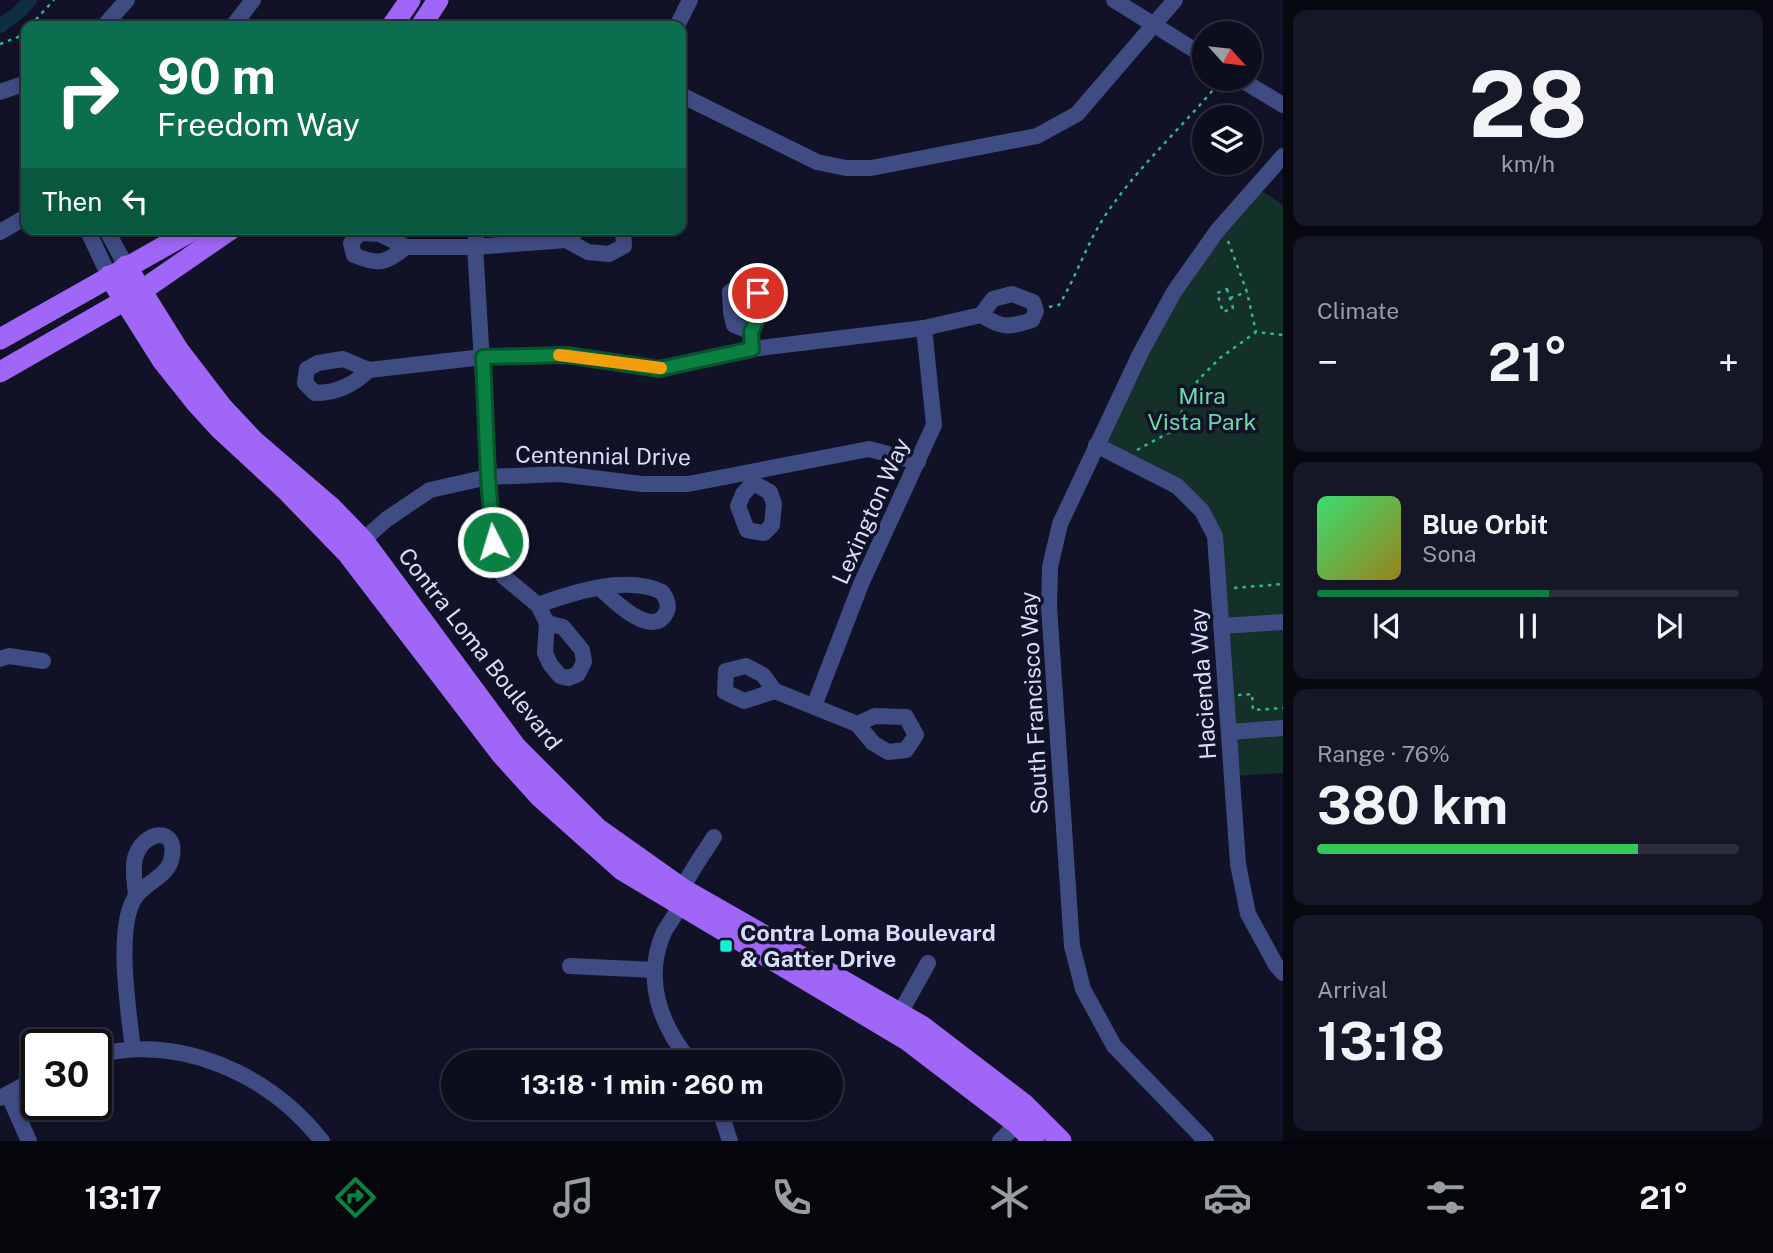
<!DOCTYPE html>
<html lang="en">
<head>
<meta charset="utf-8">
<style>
  :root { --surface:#0d0e1d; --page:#161726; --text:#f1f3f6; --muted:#9a9ca4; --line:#2d2e3b; --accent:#0b8043 }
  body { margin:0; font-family:"Public Sans",sans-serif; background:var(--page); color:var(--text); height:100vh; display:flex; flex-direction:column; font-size:26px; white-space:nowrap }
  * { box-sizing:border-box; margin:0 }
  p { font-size:23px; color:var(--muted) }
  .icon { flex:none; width:38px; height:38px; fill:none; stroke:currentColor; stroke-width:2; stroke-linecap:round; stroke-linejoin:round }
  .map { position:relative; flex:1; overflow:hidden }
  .drawer { display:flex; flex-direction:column; gap:10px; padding:10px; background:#070810; width:490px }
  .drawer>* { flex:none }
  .hud { position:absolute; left:21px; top:21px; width:665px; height:214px; border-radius:14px; box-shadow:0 4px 10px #0003,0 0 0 2px var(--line); background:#0b6e4f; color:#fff; overflow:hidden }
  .needle { width:46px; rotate:117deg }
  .buttons { position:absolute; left:1192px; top:21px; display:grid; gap:14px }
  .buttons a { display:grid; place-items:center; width:70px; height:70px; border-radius:50%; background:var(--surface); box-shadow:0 4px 10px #0003,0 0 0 2px var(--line); font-size:35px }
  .speed { position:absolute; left:21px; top:1029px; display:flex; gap:14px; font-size:35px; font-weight:700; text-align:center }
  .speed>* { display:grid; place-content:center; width:91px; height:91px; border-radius:50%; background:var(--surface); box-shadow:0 4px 10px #0003,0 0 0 2px var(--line); line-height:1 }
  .speed .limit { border:4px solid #111; border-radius:10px; background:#fff; color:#111 }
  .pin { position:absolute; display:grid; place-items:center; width:60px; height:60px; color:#fff; margin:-30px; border:4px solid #fff; border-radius:50%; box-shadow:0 2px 7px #0007 }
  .me { position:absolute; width:77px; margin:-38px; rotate:355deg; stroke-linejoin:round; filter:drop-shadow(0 0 5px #0008) }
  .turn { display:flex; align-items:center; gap:24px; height:147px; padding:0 21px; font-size:32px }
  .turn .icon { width:91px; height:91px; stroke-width:2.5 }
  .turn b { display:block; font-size:49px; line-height:60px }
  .then { display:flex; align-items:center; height:66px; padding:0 21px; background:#0003; gap:14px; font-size:26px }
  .big { font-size:52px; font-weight:700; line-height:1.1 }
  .drawer .card { flex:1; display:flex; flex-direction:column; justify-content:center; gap:10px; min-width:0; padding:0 24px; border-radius:14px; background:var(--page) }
  .drawer .dial { align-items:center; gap:0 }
  .dial b { font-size:91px; line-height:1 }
  .song { display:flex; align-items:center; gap:21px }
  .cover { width:84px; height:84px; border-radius:10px; background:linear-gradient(135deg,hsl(140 70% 55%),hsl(50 70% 35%)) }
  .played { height:7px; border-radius:4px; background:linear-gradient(90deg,var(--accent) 55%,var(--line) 55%) }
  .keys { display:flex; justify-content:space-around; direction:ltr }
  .heat { display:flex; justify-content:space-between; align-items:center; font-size:38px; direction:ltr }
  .charge { height:10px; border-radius:5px; background:linear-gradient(90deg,#34c759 76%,var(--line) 0) }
  .trip { position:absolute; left:441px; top:1050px; width:402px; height:70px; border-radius:35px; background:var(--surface); box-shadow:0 4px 10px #0003,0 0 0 2px var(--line); font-weight:700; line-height:70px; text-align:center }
  .tabs { display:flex; height:112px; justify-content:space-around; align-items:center; background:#05060c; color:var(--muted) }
  .tabs .icon { width:49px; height:49px }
  .tabs .active { color:var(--accent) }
  .tabs b { font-size:32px; color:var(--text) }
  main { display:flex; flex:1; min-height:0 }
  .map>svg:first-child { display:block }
  .green { fill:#143129 }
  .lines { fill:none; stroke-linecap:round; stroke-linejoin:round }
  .canal { stroke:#0e2e44; stroke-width:14 }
  .path { stroke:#37b38f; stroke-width:2.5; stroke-dasharray:3.5 5; stroke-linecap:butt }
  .minor { stroke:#3f4c83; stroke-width:16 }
  .major { stroke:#a066f7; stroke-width:21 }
  .route-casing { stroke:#07532c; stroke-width:18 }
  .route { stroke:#0b8043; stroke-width:12 }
  .slow { stroke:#f59e0b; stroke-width:12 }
  .poi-dot { fill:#10f2d5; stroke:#111227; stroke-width:2.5 }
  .labels { text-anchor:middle; stroke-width:7; stroke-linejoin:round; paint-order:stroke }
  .park-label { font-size:23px; fill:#68daa3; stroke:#111227 }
  .street-label { font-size:23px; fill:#d9ddfd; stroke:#111227 }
  .poi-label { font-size:23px; font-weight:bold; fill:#d9ddfd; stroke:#111227; text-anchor:start }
</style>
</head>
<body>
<main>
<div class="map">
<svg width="1283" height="1141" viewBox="0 0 1283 1141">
  <rect width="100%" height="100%" fill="#111227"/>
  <path class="green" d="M 1256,187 L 1283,205 L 1283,773 L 1232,776 L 1215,537 L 1202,511 L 1096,445 L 1141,352 Z"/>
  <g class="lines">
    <path class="canal" d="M 0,26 L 19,12 L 30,0"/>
    <g class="path">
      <path d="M 30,26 L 54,0"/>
      <path d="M 0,44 L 23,35 L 26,31"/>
      <path d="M 1228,241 L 1247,292 L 1256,332"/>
      <path d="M 1227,289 L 1233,308 L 1223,312 L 1217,293 Z"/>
      <path d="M 1230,298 L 1247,292"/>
      <path d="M 1049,307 L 1059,305 C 1078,274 1088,239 1109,210 C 1142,162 1186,124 1222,79"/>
      <path d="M 1137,450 L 1172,431 L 1198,380 L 1220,358 L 1256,332 L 1283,335"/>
      <path d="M 1234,588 L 1283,584"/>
      <path d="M 1238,695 L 1252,694 L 1253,710 L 1283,708"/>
    </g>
    <g class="minor">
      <path d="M 1114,0 L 1204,56"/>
      <path d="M 104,26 L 127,0"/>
      <path d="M 233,26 L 253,0"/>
      <path d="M 677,26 L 690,0"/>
      <path d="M 1240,79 L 1283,105"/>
      <path d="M 0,92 L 26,83"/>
      <path d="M 681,95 L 817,162 L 846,168 L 871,168 L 1037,136 L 1077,114 L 1175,0"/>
      <path d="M 87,229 L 109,276"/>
      <path d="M 106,229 L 126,266"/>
      <path d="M 477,229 L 475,247 L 493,542 L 503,576 L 538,605 L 547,623 L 545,653 L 550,664 L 560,676 L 568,678 L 578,674 L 584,662 L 582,650 L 563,627 L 547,623"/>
      <path d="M 0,232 L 26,217"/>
      <path d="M 566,240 L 588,252 L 609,254 L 624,246 L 623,229"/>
      <path d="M 406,247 C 385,263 380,266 354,255 L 351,243 L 360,233 L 380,234 L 406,247 L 475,247 L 566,240 L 579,229"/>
      <path d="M 752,332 L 734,325 L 731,312 L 730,292 L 744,283 L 758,293 L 761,311 L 752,332 L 752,349"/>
      <path d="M 369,370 C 353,385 337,393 315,393 L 305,383 L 307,369 L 318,363 L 343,359 L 369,370 L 483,357 L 567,355 L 659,369 L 752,349 L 924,328 L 981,315 L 993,299 L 1012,294 L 1033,302 L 1036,311 L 1032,320 C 1008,328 1002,328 981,315"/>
      <path d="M 1096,445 L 1177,486 L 1202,511 L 1215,536 L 1238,864 L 1248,914 L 1276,965 L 1283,973"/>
      <path d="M 753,483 L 770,492 L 774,504 L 772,525 L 764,533 L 747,530 L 738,506 L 743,494 Z"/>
      <path d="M 355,547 L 387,519 L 430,490 L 488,477 L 560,474 L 642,484 L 688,484 L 869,449 L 918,462"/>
      <path d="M 538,605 C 574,592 626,575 662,592 C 667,599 670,606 666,613 C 652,640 612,599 600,588"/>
      <path d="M 1221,626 L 1283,622"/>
      <path d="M 0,659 L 9,656 L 43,661"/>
      <path d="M 775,691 L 744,701 L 725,692 L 726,671 L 746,666 L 763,675 L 775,691 L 857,724 L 873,743 L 888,752 L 906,750 L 916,735 L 906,717 L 875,716 L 857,724"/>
      <path d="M 814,706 L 861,584 L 934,425 L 924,328"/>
      <path d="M 1229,732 L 1283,728"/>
      <path d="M 570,966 L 655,970"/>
      <path d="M 900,1013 L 928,963"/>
      <path d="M 133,1049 C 129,1015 114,922 137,895 C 147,882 170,875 172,856 C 177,826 143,830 135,858 C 132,870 135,883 136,896"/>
      <path d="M 96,1055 C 181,1034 269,1074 322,1141"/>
      <path d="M 691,1062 C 660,1025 643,979 664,932 C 669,923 677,914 680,904 C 682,899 681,893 683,888 C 691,870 704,853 714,837"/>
      <path d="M 8,1094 L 29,1141"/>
      <path d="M 0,1098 L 37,1078"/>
      <path d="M 719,1108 L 730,1141"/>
      <path d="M 1000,1141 L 1017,1124"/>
      <path d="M 1206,1141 L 1114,1046 L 1083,989 L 1072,946 L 1049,607 L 1050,567 L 1060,524 L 1141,352 L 1174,292 L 1217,231 L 1283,156"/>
    </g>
    <g class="major">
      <path d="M 392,26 L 410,0"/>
      <path d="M 421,26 L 438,0"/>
      <path d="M 126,266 L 179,351 L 222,407 L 254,441 L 332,508 L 363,540 L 516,747 L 597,828 L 683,889 L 922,1026 L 1024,1104 L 1061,1141"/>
      <path d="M 109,276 L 162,360 L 197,404 L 219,428 L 286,490 L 348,554 L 502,755 L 540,797 L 622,870 L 907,1040 L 1017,1124 L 1034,1141"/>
      <path d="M 0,339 L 195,229"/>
      <path d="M 0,372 L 141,291 L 231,229"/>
    </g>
  </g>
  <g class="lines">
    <g class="route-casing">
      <path id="route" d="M 493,542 L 488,477 L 483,357 L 567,355 L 659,369 L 752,349 L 751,332 L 761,311 L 758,293"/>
    </g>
    <use href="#route" class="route"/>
    <path class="slow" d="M 559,355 L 661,368"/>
  </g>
  <rect class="poi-dot" x="719" y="939" width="14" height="14" rx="3.5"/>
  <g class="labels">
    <g class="park-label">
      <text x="1202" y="404">Mira<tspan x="1202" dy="26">Vista Park</tspan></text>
    </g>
    <g class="street-label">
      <text transform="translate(603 456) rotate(1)" y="8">Centennial Drive</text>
      <text transform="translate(871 511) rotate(-66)" y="8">Lexington Way</text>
      <text transform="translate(480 649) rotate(52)" y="8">Contra Loma Boulevard</text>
      <text transform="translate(1203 684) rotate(-94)" y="8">Hacienda Way</text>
      <text transform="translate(1034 703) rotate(-93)" y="8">South Francisco Way</text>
    </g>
    <g class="poi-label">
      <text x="740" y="941">Contra Loma Boulevard<tspan x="740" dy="26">&amp; Gatter Drive</tspan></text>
    </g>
  </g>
</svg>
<div class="buttons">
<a><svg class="needle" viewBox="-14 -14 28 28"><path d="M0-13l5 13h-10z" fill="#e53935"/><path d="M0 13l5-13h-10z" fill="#9a9ca4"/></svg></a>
<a><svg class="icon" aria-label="layers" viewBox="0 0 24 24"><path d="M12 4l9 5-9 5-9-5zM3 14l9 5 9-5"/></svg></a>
</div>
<div class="speed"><div class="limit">30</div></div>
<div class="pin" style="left:758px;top:293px;background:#d93025"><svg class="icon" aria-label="arrive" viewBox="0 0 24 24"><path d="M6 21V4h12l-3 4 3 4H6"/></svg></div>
<svg class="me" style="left:493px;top:542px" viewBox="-20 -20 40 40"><circle r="17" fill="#0b8043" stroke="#fff" stroke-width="3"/><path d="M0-11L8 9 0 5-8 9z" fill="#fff"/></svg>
<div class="trip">13:18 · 1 min · 260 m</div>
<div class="hud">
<div class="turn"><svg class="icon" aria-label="right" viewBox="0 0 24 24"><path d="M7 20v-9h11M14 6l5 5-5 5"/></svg><div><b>90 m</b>Freedom Way</div></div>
<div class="then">Then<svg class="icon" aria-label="left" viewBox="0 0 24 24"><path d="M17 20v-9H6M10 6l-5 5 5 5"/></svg></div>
</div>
</div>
<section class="drawer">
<div class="card dial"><b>28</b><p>km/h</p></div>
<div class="card"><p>Climate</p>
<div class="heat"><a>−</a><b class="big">21°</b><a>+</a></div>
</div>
<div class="card">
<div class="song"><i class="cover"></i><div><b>Blue Orbit</b><p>Sona</p></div></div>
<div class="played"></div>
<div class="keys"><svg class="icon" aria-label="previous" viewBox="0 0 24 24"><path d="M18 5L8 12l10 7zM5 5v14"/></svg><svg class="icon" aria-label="pause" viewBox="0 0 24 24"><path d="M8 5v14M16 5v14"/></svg><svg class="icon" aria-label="next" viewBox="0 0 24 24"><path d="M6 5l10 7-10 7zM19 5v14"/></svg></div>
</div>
<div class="card"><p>Range · 76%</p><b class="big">380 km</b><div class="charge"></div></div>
<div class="card"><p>Arrival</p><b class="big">13:18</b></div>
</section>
</main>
<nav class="tabs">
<b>13:17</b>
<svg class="icon active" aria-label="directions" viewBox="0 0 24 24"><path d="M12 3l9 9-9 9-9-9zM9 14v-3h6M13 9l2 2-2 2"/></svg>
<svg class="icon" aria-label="music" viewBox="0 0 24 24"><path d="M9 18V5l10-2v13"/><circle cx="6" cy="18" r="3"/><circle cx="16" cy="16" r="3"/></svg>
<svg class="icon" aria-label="phone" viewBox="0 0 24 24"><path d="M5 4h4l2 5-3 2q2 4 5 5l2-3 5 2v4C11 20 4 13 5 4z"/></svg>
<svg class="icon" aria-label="climate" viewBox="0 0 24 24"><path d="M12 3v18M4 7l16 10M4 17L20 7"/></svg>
<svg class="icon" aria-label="car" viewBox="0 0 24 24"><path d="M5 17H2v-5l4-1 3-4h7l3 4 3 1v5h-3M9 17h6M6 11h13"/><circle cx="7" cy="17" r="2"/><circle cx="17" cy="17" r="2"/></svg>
<svg class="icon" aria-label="filters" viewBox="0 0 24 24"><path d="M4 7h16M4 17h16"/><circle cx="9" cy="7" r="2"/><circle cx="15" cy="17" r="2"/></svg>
<b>21°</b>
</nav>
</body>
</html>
